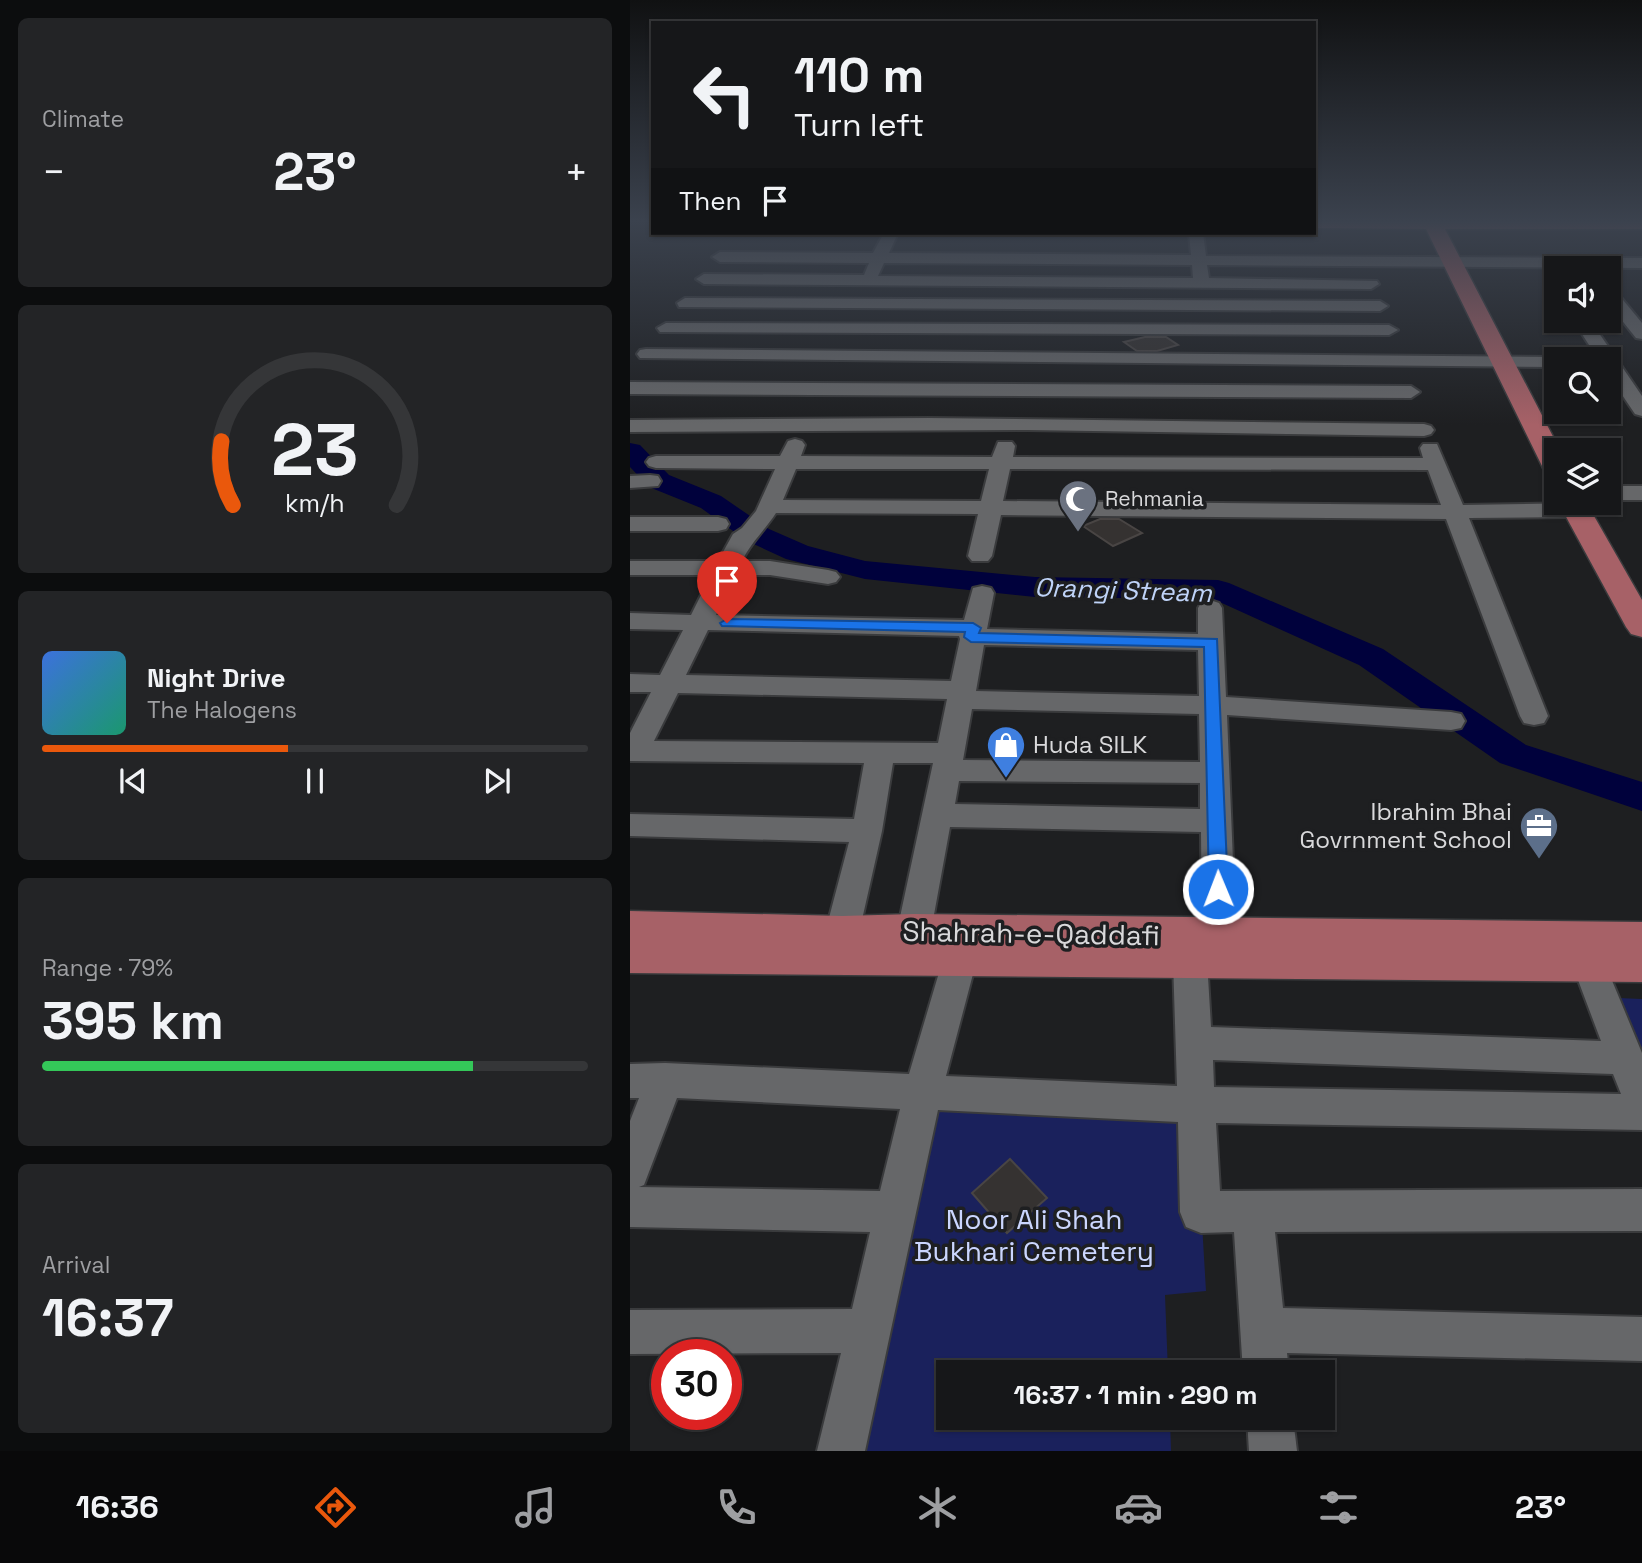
<!DOCTYPE html>
<html lang="en">
<head>
<meta charset="utf-8">
<style>
  :root { --surface:#161719; --page:#232426; --text:#f1f3f6; --muted:#9e9fa2; --line:#353638; --accent:#ea580c }
  body { margin:0; font-family:"Space Grotesk",sans-serif; background:var(--page); color:var(--text); height:100vh; display:flex; flex-direction:column; font-size:26px; white-space:nowrap }
  * { box-sizing:border-box; margin:0 }
  p { font-size:23px; color:var(--muted) }
  .icon { flex:none; width:38px; height:38px; fill:none; stroke:currentColor; stroke-width:2; stroke-linecap:round; stroke-linejoin:round }
  .map { position:relative; flex:1; overflow:hidden }
  .drawer { display:flex; flex-direction:column; gap:18px; padding:18px; background:#0c0d0e; width:630px }
  .drawer>* { flex:none }
  .banner { position:absolute; left:21px; top:21px; width:665px; height:214px; border-radius:0px; box-shadow:0 2px 5px #0004,0 0 0 2px var(--line); background:#161719; color:var(--text); overflow:hidden }
  .tools { position:absolute; left:914px; top:256px; display:grid; gap:14px }
  .tools a { display:grid; place-items:center; width:77px; height:77px; border-radius:0px; background:var(--surface); box-shadow:0 2px 5px #0004,0 0 0 2px var(--line); font-size:35px }
  .speed { position:absolute; left:21px; top:1339px; display:flex; gap:14px; font-size:35px; font-weight:700; text-align:center }
  .speed>* { display:grid; place-content:center; width:91px; height:91px; border-radius:50%; background:var(--surface); box-shadow:0 2px 5px #0004,0 0 0 2px var(--line); line-height:1 }
  .speed .limit { border:10px solid #d22; background:#fff; color:#111 }
  .pin { position:absolute; display:grid; place-items:center; width:60px; height:60px; color:#fff; margin:-72px -30px; border-radius:50% 50% 50% 0; rotate:-45deg; box-shadow:0 0 7px #0007 }
  .pin .icon { rotate:45deg }
  .me { position:absolute; width:77px; margin:-38px; rotate:359deg; stroke-linejoin:round; filter:drop-shadow(0 0 5px #0008) }
  .turn { display:flex; align-items:center; gap:24px; height:147px; padding:0 28px; font-size:32px }
  .turn .icon { width:91px; height:91px; stroke-width:2.5 }
  .turn b { display:block; font-size:49px; line-height:60px }
  .then { display:flex; align-items:center; height:66px; padding:0 28px; background:#0003; gap:14px; font-size:26px }
  .big { font-size:52px; font-weight:800; line-height:1.1 }
  .drawer .widget { flex:1; display:flex; flex-direction:column; justify-content:center; gap:10px; min-width:0; padding:0 24px; border-radius:10px; background:var(--page) }
  .drawer .dial { align-items:center; gap:0 }
  .dial svg { height:182px; overflow:visible; fill:none; stroke:var(--line); stroke-width:7; stroke-linecap:round; text-anchor:middle }
  .dial text { fill:var(--text); stroke:none }
  .song { display:flex; align-items:center; gap:21px }
  .cover { width:84px; height:84px; border-radius:10px; background:linear-gradient(135deg,hsl(220 70% 55%),hsl(160 70% 35%)) }
  .played { height:7px; border-radius:4px; background:linear-gradient(90deg,var(--accent) 45%,var(--line) 45%) }
  .keys { display:flex; justify-content:space-around; direction:ltr }
  .heat { display:flex; justify-content:space-between; align-items:center; font-size:38px; direction:ltr }
  .charge { height:10px; border-radius:5px; background:linear-gradient(90deg,#34c759 79%,var(--line) 0) }
  .trip { position:absolute; left:306px; top:1360px; width:399px; height:70px; border-radius:0px; background:var(--surface); box-shadow:0 2px 5px #0004,0 0 0 2px var(--line); font-weight:800; line-height:70px; text-align:center }
  .dock { display:flex; height:112px; justify-content:space-around; align-items:center; background:#09090a; color:var(--muted) }
  .dock .icon { width:49px; height:49px }
  .dock .current { color:var(--accent) }
  .dock b { font-size:32px; color:var(--text) }
  main { display:flex; flex:1; min-height:0 }
  .map>svg:first-child { display:block }
  .green { fill:#1a215c }
  .lines { fill:none; stroke-linecap:round; stroke-linejoin:round }
  .river { fill:#00013c; fill-rule:evenodd }
  .building { fill:#353231; stroke:#494544; stroke-width:2 }
  .minor-casing { stroke:#3a3b3d; stroke-width:4 }
  .major-casing { stroke:#3a3b3d; stroke-width:3 }
  .minor { fill:#666769; fill-rule:evenodd }
  .major { fill:#a76167; fill-rule:evenodd }
  .route { fill:#1a73e8; stroke:#114b97; stroke-width:2 }
  .labels { text-anchor:middle; stroke-width:7; stroke-linejoin:round; paint-order:stroke }
  .far-poi-label { font-size:21px; fill:#d9d9db; stroke:#1e1f21; text-anchor:start }
  .poi-label { font-size:24px; fill:#d9d9db; stroke:#1e1f21; text-anchor:start }
  .water-label { font-size:26px; font-style:italic; fill:#bfd3f8; stroke:#1e1f21 }
  .near-street-label { font-size:28px; fill:#d9d9db; stroke:#1e1f21 }
  .near-park-label { font-size:28px; fill:#cbd6fe; stroke:#1e1f21 }
</style>
</head>
<body>
<main>
<section class="drawer">
<div class="widget"><p>Climate</p>
<div class="heat"><a>−</a><b class="big">23°</b><a>+</a></div>
</div>
<div class="widget dial"><svg viewBox="0 0 100 80">
<path d="M14 69A42 42 0 1 1 86 69"/>
<path d="M14 69A42 42 0 0 1 9 41" stroke="#ea580c"/>
<text x="50" y="56" font-size="32" font-weight="700">23</text>
<text x="50" y="72" font-size="11">km/h</text>
</svg></div>
<div class="widget">
<div class="song"><i class="cover"></i><div><b>Night Drive</b><p>The Halogens</p></div></div>
<div class="played"></div>
<div class="keys"><svg class="icon" aria-label="previous" viewBox="0 0 24 24"><path d="M18 5L8 12l10 7zM5 5v14"/></svg><svg class="icon" aria-label="pause" viewBox="0 0 24 24"><path d="M8 5v14M16 5v14"/></svg><svg class="icon" aria-label="next" viewBox="0 0 24 24"><path d="M6 5l10 7-10 7zM19 5v14"/></svg></div>
</div>
<div class="widget"><p>Range · 79%</p><b class="big">395 km</b><div class="charge"></div></div>
<div class="widget"><p>Arrival</p><b class="big">16:37</b></div>
</section>
<div class="map">
<svg width="1012" height="1451" viewBox="0 0 1012 1451">
  <rect width="100%" height="100%" fill="#1e1f21"/>
  <g class="green">
    <path d="M 988,998 L 1012,999 L 1012,1062 Z"/>
    <path d="M 293,1092 L 565,1104 L 576,1291 L 535,1295 L 538,1372 L 318,1372 L 318,1418 L 540,1418 L 541,1451 L 215,1451 Z"/>
  </g>
  <g class="lines">
    <path class="river" d="M 0,443 L 10,445 L 39,475 L 91,496 L 139,529 L 178,546 L 235,561 L 405,577 L 588,580 L 599,583 L 753,649 L 896,745 L 1012,782 L 1012,811 L 870,763 L 729,665 L 583,599 L 405,597 L 235,579 L 156,559 L 117,541 L 71,508 L 19,487 L 0,467 Z"/>
  </g>
  <g class="building">
    <path d="M 515,337 L 536,337 L 548,345 L 527,351 L 507,351 L 494,342 Z"/>
    <path d="M 470,519 L 489,519 L 512,533 L 483,546 L 453,526 Z"/>
    <path d="M 380,1159 L 417,1198 L 377,1233 L 342,1193 Z"/>
  </g>
  <g class="lines">
    <g class="minor-casing">
      <g id="minor">
        <path d="M 254,233 L 268,233 L 259,253 L 561,255 L 559,233 L 573,233 L 576,256 L 1012,258 L 1012,268 L 577,265 L 579,278 L 747,281 L 749,284 L 741,289 L 74,284 L 66,279 L 74,274 L 234,275 L 239,263 L 90,262 L 82,257 L 90,252 L 243,253 ZM 254,263 L 562,265 L 563,278 L 248,276 Z"/>
        <path d="M 978,287 L 984,289 L 1012,323 L 1012,339 L 1006,338 L 978,303 Z"/>
        <path d="M 55,298 L 750,301 L 758,306 L 750,311 L 49,307 L 47,303 Z"/>
        <path d="M 943,320 L 960,320 L 1012,396 L 1012,416 L 1005,414 L 978,374 L 978,359 L 968,359 Z"/>
        <path d="M 36,323 L 759,325 L 768,330 L 759,335 L 30,332 L 27,328 Z"/>
        <path d="M 16,349 L 926,357 L 933,359 L 926,359 L 926,367 L 10,358 L 7,354 L 10,350 Z"/>
        <path d="M 0,382 L 781,386 L 790,392 L 781,398 L 0,394 Z"/>
        <path d="M 298,418 L 794,424 L 801,426 L 804,430 L 801,434 L 794,436 L 397,430 L 0,432 L 0,420 Z"/>
        <path d="M 165,439 L 172,441 L 175,445 L 171,456 L 362,457 L 368,442 L 382,442 L 385,446 L 383,457 L 793,458 L 790,448 L 793,444 L 807,444 L 833,505 L 946,503 L 954,505 L 957,510 L 954,515 L 946,517 L 839,518 L 918,716 L 914,723 L 904,725 L 894,723 L 890,716 L 816,519 L 371,515 L 362,556 L 358,561 L 342,561 L 338,556 L 348,514 L 146,513 C 135,530 121,542 112,561 L 140,561 L 198,570 L 206,572 L 210,577 L 206,582 L 198,584 L 140,575 L 105,575 L 86,615 L 334,620 L 343,588 L 352,586 L 361,588 L 364,593 L 357,629 L 568,634 L 568,608 L 571,603 L 580,600 L 589,603 L 592,608 L 596,697 L 821,712 L 831,714 L 835,721 L 831,728 L 821,730 L 597,715 L 606,935 L 601,945 L 589,949 L 577,945 L 572,935 L 571,832 L 320,827 L 301,931 L 296,941 L 284,945 L 272,941 L 267,931 L 303,763 L 263,763 L 252,831 L 229,933 L 224,943 L 212,947 L 200,943 L 195,933 L 219,842 L 0,836 L 0,814 L 224,819 L 234,763 L 0,761 L 0,733 L 21,692 L 0,692 L 0,674 L 30,675 L 53,630 L 0,629 L 0,613 L 61,615 L 81,575 L 0,575 L 0,561 L 88,561 L 103,534 L 112,528 L 126,511 L 145,469 L 26,468 L 19,466 L 16,462 L 19,458 L 26,456 L 150,456 L 158,441 ZM 166,469 L 359,469 L 351,501 L 153,500 ZM 380,469 L 798,470 L 811,505 L 373,501 ZM 78,630 L 329,636 L 330,639 L 321,681 L 56,675 ZM 354,645 L 568,650 L 569,696 L 346,691 ZM 48,693 L 317,699 L 308,743 L 24,741 ZM 342,709 L 569,714 L 570,762 L 333,760 ZM 329,781 L 570,783 L 570,809 L 325,804 Z"/>
        <path d="M 20,475 L 28,476 L 31,481 L 28,486 L 0,488 L 0,476 Z"/>
        <rect x="978" y="486" width="34" height="14"/>
        <path d="M 0,517 L 88,517 L 96,519 L 99,524 L 96,529 L 88,531 L 0,531 Z"/>
        <path d="M 330,945 L 342,949 L 347,959 L 316,1076 L 547,1086 L 543,960 L 548,950 L 560,946 L 572,950 L 577,960 L 581,1027 L 971,1041 L 942,964 L 947,954 L 959,950 L 971,954 L 1012,1053 L 1012,1130 L 586,1123 L 590,1191 L 1012,1189 L 1012,1231 L 645,1232 L 653,1308 L 1012,1317 L 1012,1361 L 657,1353 L 659,1372 L 613,1372 L 604,1232 L 571,1233 L 556,1227 L 550,1212 L 548,1122 L 308,1110 L 235,1451 L 187,1451 L 211,1353 L 0,1354 L 0,1310 L 222,1309 L 240,1232 L 0,1227 L 0,1121 L 9,1098 L 0,1098 L 0,1064 L 35,1063 L 279,1074 L 313,959 L 318,949 ZM 583,1060 L 983,1074 L 991,1094 L 584,1087 ZM 47,1098 L 270,1109 L 250,1191 L 9,1187 L 14,1185 Z"/>
        <path d="M 617,1418 L 663,1418 L 667,1451 L 619,1451 Z"/>
      </g>
    </g>
    <g class="major-casing">
      <g id="major">
        <path d="M 684,222 L 1012,222 L 1012,229 L 815,229 L 930,450 L 926,450 L 926,476 L 917,474 L 913,468 L 796,229 L 684,228 Z"/>
        <path d="M 928,502 L 956,502 L 1012,600 L 1012,637 L 1001,634 L 996,627 Z"/>
        <path d="M 0,911 L 212,916 L 284,914 L 1012,922 L 1012,982 L 0,973 Z"/>
      </g>
    </g>
    <use href="#minor" class="minor"/>
    <use href="#major" class="major"/>
  </g>
  <linearGradient id="sky" x2="0" y2="1"><stop stop-color="#101112"/><stop offset="0.52" stop-color="#3b424e"/><stop offset="1" stop-color="#3b424e" stop-opacity="0"/></linearGradient>
  <rect width="1012" height="425" fill="url(#sky)"/>
  <path class="route" d="M 97,619 L 343,623 L 351,628 L 349,633 L 587,639 L 598,889 L 595,895 L 588,897 L 582,895 L 579,889 L 574,647 L 341,642 L 334,637 L 335,632 L 92,626 L 90,623 Z"/>
  <defs>
    <g id="mosque-pin" transform="scale(2.0125)"><path d="M0 17L-7.5 6A9.5 9.5 0 1 1 7.5 6Z" fill="#6b7280" stroke="#1e1f21"/><path d="M3.5-4.9A6 6 0 1 0 3.5 4.9A5 5 0 1 1 3.5-4.9Z" fill="#fff"/></g>
    <g id="shop-pin" transform="scale(2.0125)"><path d="M0 17L-7.5 6A9.5 9.5 0 1 1 7.5 6Z" fill="#3f7fe0" stroke="#1e1f21"/><path d="M-5-2.5h2.3a2.7 3.5 0 0 1 5.4 0H5L5.5 6h-11ZM-1.5-2.5h3a1.5 2.3 0 0 0-3 0Z" fill="#fff"/></g>
    <g id="office-pin" transform="scale(2.0125)"><path d="M0 17L-7.5 6A9.5 9.5 0 1 1 7.5 6Z" fill="#5c6f8a" stroke="#1e1f21"/><path d="M-6-3h4V-5.5h4V-3h4V5H-6ZM-1-4.5V-3h2v-1.5ZM-6 0V1H6V0Z" fill="#fff"/></g>
  </defs>
  <g fill-rule="evenodd">
    <use href="#mosque-pin" x="448" y="499"/>
    <use href="#shop-pin" x="376" y="745"/>
    <use href="#office-pin" x="909" y="826"/>
  </g>
  <g class="labels">
    <g class="far-poi-label">
      <text x="475" y="506">Rehmania</text>
    </g>
    <g class="poi-label">
      <text x="403" y="753">Huda SILK</text>
      <text x="882" y="820" text-anchor="end">Ibrahim Bhai<tspan x="882" dy="28">Govrnment School</tspan></text>
    </g>
    <g class="water-label">
      <text transform="translate(493 590) rotate(2)" y="9">Orangi Stream</text>
    </g>
    <g class="near-street-label">
      <text transform="translate(401 933) rotate(1)" y="10">Shahrah-e-Qaddafi</text>
    </g>
    <g class="near-park-label">
      <text x="404" y="1229">Noor Ali Shah<tspan x="404" dy="32">Bukhari Cemetery</tspan></text>
    </g>
  </g>
</svg>
<div class="tools">
<a><svg class="icon" aria-label="sound" viewBox="0 0 24 24"><path d="M4 9h4l5-4v14l-5-4H4zM17 9q2 3 0 6"/></svg></a>
<a><svg class="icon" aria-label="search" viewBox="0 0 24 24"><circle cx="10" cy="10" r="6"/><path d="M15 15l6 6"/></svg></a>
<a><svg class="icon" aria-label="layers" viewBox="0 0 24 24"><path d="M12 4l9 5-9 5-9-5zM3 14l9 5 9-5"/></svg></a>
</div>
<div class="speed"><div class="limit">30</div></div>
<div class="pin" style="left:97px;top:623px;background:#d93025"><svg class="icon" aria-label="arrive" viewBox="0 0 24 24"><path d="M6 21V4h12l-3 4 3 4H6"/></svg></div>
<svg class="me" style="left:588px;top:889px" viewBox="-20 -20 40 40"><circle r="17" fill="#1a73e8" stroke="#fff" stroke-width="3"/><path d="M0-11L8 9 0 5-8 9z" fill="#fff"/></svg>
<div class="trip">16:37 · 1 min · 290 m</div>
<div class="banner">
<div class="turn"><svg class="icon" aria-label="left" viewBox="0 0 24 24"><path d="M17 20v-9H6M10 6l-5 5 5 5"/></svg><div><b>110 m</b>Turn left</div></div>
<div class="then">Then<svg class="icon" aria-label="arrive" viewBox="0 0 24 24"><path d="M6 21V4h12l-3 4 3 4H6"/></svg></div>
</div>
</div>
</main>
<nav class="dock">
<b>16:36</b>
<svg class="icon current" aria-label="directions" viewBox="0 0 24 24"><path d="M12 3l9 9-9 9-9-9zM9 14v-3h6M13 9l2 2-2 2"/></svg>
<svg class="icon" aria-label="music" viewBox="0 0 24 24"><path d="M9 18V5l10-2v13"/><circle cx="6" cy="18" r="3"/><circle cx="16" cy="16" r="3"/></svg>
<svg class="icon" aria-label="phone" viewBox="0 0 24 24"><path d="M5 4h4l2 5-3 2q2 4 5 5l2-3 5 2v4C11 20 4 13 5 4z"/></svg>
<svg class="icon" aria-label="climate" viewBox="0 0 24 24"><path d="M12 3v18M4 7l16 10M4 17L20 7"/></svg>
<svg class="icon" aria-label="car" viewBox="0 0 24 24"><path d="M5 17H2v-5l4-1 3-4h7l3 4 3 1v5h-3M9 17h6M6 11h13"/><circle cx="7" cy="17" r="2"/><circle cx="17" cy="17" r="2"/></svg>
<svg class="icon" aria-label="filters" viewBox="0 0 24 24"><path d="M4 7h16M4 17h16"/><circle cx="9" cy="7" r="2"/><circle cx="15" cy="17" r="2"/></svg>
<b>23°</b>
</nav>
</body>
</html>
